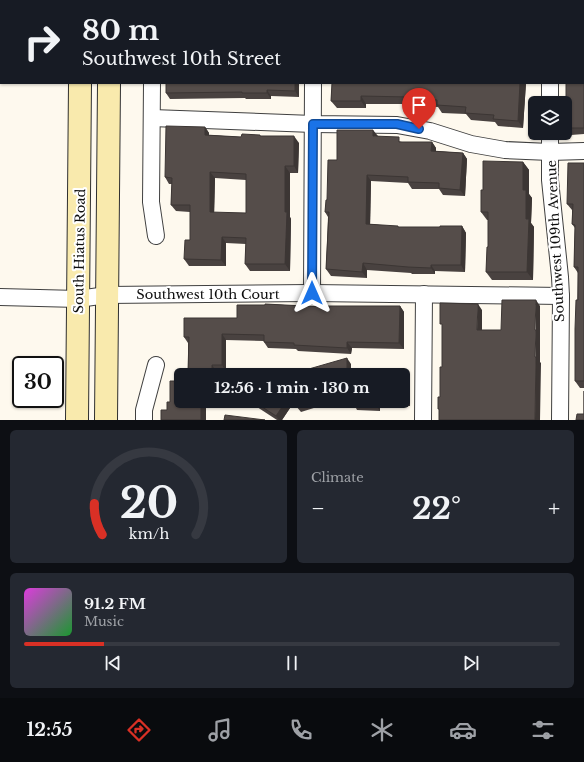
<!DOCTYPE html>
<html lang="en">
<head>
<meta charset="utf-8">
<style>
  :root { --surface:#171b24; --page:#242831; --text:#f1f3f6; --muted:#9ea1a6; --line:#363941; --accent:#d93025 }
  body { margin:0; font-family:"Libre Baskerville",serif; background:var(--page); color:var(--text); height:100vh; display:flex; flex-direction:column; font-size:15px; white-space:nowrap }
  * { box-sizing:border-box; margin:0 }
  p { font-size:13px; color:var(--muted) }
  .icon { flex:none; width:22px; height:22px; fill:none; stroke:currentColor; stroke-width:2; stroke-linecap:round; stroke-linejoin:round }
  .map { position:relative; height:420px; overflow:hidden }
  .details { display:flex; flex-direction:column; gap:10px; padding:10px; background:#0d0f14; flex:1 }
  .details>* { flex:none }
  .guide { position:absolute; left:0px; top:0px; width:584px; height:84px; box-shadow:0 1px 3px #0004; background:#171b24; color:var(--text); overflow:hidden }
  .controls { position:absolute; left:528px; top:96px; display:grid; gap:8px }
  .controls a { display:grid; place-items:center; width:44px; height:44px; border-radius:6px; background:var(--surface); box-shadow:0 1px 3px #0004; font-size:20px }
  .speed { position:absolute; left:12px; top:356px; display:flex; gap:8px; font-size:20px; font-weight:700; text-align:center }
  .speed>* { display:grid; place-content:center; width:52px; height:52px; border-radius:50%; background:var(--surface); box-shadow:0 1px 3px #0004; line-height:1 }
  .speed .limit { border:2px solid #111; border-radius:6px; background:#fff; color:#111 }
  .pin { position:absolute; display:grid; place-items:center; width:34px; height:34px; color:#fff; margin:-41px -17px; border-radius:50% 50% 50% 0; rotate:-45deg; box-shadow:0 0 4px #0007 }
  .pin .icon { rotate:45deg }
  .me { position:absolute; width:44px; margin:-22px; rotate:0deg; stroke-linejoin:round; filter:drop-shadow(0 0 3px #0008) }
  .turn { display:flex; align-items:center; gap:14px; height:84px; padding:0 16px; font-size:18px }
  .turn .icon { width:52px; height:52px; stroke-width:2.5 }
  .turn b { display:block; font-size:28px; line-height:34px }
  .big { font-size:30px; font-weight:700; line-height:1.1 }
  .details .widget { flex:1; display:flex; flex-direction:column; justify-content:center; gap:6px; min-width:0; padding:0 14px; border-radius:6px; background:var(--page) }
  .details .dial { align-items:center; gap:0 }
  .dial svg { height:104px; overflow:visible; fill:none; stroke:var(--line); stroke-width:7; stroke-linecap:round; text-anchor:middle }
  .dial text { fill:var(--text); stroke:none }
  .song { display:flex; align-items:center; gap:12px }
  .cover { width:48px; height:48px; border-radius:6px; background:linear-gradient(135deg,hsl(300 70% 55%),hsl(130 70% 35%)) }
  .played { height:4px; border-radius:2px; background:linear-gradient(90deg,var(--accent) 15%,var(--line) 15%) }
  .keys { display:flex; justify-content:space-around; direction:ltr }
  .heat { display:flex; justify-content:space-between; align-items:center; font-size:22px; direction:ltr }
  .details .tiles { flex:1; display:grid; gap:10px; grid-template-columns:1fr 1fr }
  .widget:last-child { grid-column:span 2 }
  .trip { position:absolute; left:174px; top:368px; width:236px; height:40px; border-radius:6px; background:var(--surface); box-shadow:0 1px 3px #0004; font-weight:700; line-height:40px; text-align:center }
  .menu { display:flex; height:64px; justify-content:space-around; align-items:center; background:#090b0e; color:var(--muted) }
  .menu .icon { width:28px; height:28px }
  .menu .active { color:var(--accent) }
  .menu b { font-size:18px; color:var(--text) }
  .map>svg:first-child { display:block }
  .lines { fill:none; stroke-linecap:round; stroke-linejoin:round }
  .street-casing { stroke:#404040; stroke-width:18 }
  .secondary-casing { stroke:#2f2f2f; stroke-width:24 }
  .street { stroke:#fff; stroke-width:16 }
  .secondary { stroke:#f9eaad; stroke-width:22 }
  .wall { fill:#494240; fill-rule:evenodd }
  .shaded-wall { fill:#3c3634 }
  .building { fill:#554d4a; stroke:#3c3634; fill-rule:evenodd }
  .route-casing { stroke:#114b97; stroke-width:10 }
  .route { stroke:#1a73e8; stroke-width:7 }
  .labels { text-anchor:middle; stroke-width:4; stroke-linejoin:round; paint-order:stroke }
  .street-label { font-size:13px; fill:#0d0d0d; stroke:#fff }
</style>
</head>
<body>
<div class="map">
<svg width="584" height="420" viewBox="0 0 584 420">
  <rect width="100%" height="100%" fill="#fef9ee"/>
  <g class="lines">
    <g class="street-casing">
      <g id="street">
        <path d="M 385,0 L 391,1"/>
        <path d="M 341,1 L 343,0"/>
        <path d="M 550,1 L 550,0"/>
        <path d="M 152,83 L 151,202 L 156,236"/>
        <path d="M 550,103 L 550,83"/>
        <path d="M 152,118 L 313,124 L 397,125 L 430,131 L 471,144 L 505,150 L 550,152 L 584,151"/>
        <path d="M 550,133 L 550,180 L 560,277 L 561,296 L 560,420"/>
        <path d="M 312,293 L 313,83"/>
        <path d="M 0,297 L 78,299 L 107,295 L 312,293 L 561,296"/>
        <path d="M 144,420 L 144,410 L 156,365"/>
        <path d="M 423,420 L 424,294"/>
      </g>
    </g>
    <g class="secondary-casing">
      <g id="secondary">
        <path d="M 81,1 L 81,0"/>
        <path d="M 109,1 L 109,0"/>
        <path d="M 77,420 L 80,83"/>
        <path d="M 106,420 L 109,83"/>
      </g>
    </g>
    <use href="#street" class="street"/>
    <use href="#secondary" class="secondary"/>
  </g>
  <g class="wall">
    <path d="M 194,0 L 235,0 L 235,1 L 195,1 Z"/>
    <rect x="432" y="0" width="43" height="1"/>
    <path d="M 584,0 L 584,134 L 571,135 L 567,128 L 568,100 L 566,98 L 566,83 Z"/>
    <path d="M 166,83 L 299,83 L 299,97 L 271,96 L 271,99 L 246,99 L 245,98 L 170,99 L 166,93 Z"/>
    <path d="M 332,83 L 526,83 L 523,128 L 498,126 L 495,122 L 471,120 L 466,114 L 442,113 L 438,107 L 414,106 L 413,104 L 366,104 L 366,108 L 337,108 L 331,101 Z"/>
    <path d="M 205,127 L 209,133 L 209,135 L 241,137 L 260,136 L 299,143 L 298,173 L 290,173 L 290,217 L 291,219 L 290,271 L 250,271 L 245,264 L 246,244 L 226,243 L 226,266 L 189,266 L 184,259 L 190,240 L 190,212 L 176,211 L 171,205 L 172,184 L 169,184 L 165,177 ZM 215,178 L 246,180 L 246,213 L 214,213 Z"/>
    <path d="M 377,136 L 402,142 L 432,142 L 436,148 L 436,151 L 463,153 L 467,159 L 465,196 L 443,195 L 439,189 L 412,189 L 408,183 L 371,181 L 370,224 L 399,227 L 440,227 L 462,226 L 466,233 L 465,272 L 435,271 L 435,274 L 412,274 L 411,273 L 367,270 L 367,278 L 331,276 L 326,269 L 328,217 L 325,212 L 327,200 L 337,160 Z"/>
    <path d="M 523,162 L 529,170 L 529,194 L 532,198 L 531,223 L 534,227 L 533,280 L 492,280 L 486,272 L 488,247 L 488,220 L 487,220 L 481,212 L 483,190 Z"/>
    <path d="M 584,163 L 584,388 L 580,388 L 575,381 L 578,273 L 574,267 L 575,228 L 572,224 L 572,210 L 567,204 Z"/>
    <path d="M 265,304 L 324,307 L 324,306 L 400,306 L 404,312 L 404,349 L 352,348 L 351,354 L 298,351 L 296,349 L 268,348 L 264,342 L 264,341 L 226,340 L 226,371 L 216,371 L 216,375 L 181,375 L 181,401 L 206,401 L 206,420 L 161,420 L 161,410 L 167,410 L 167,402 L 170,402 L 170,381 L 177,381 L 177,371 L 188,371 L 188,343 L 184,337 L 184,318 L 237,318 L 237,305 L 265,305 Z"/>
    <path d="M 351,364 L 351,372 L 383,373 L 410,376 L 410,406 L 380,406 L 380,411 L 357,410 L 356,408 L 317,407 L 301,412 L 296,406 L 295,401 L 403,401 L 403,375 L 288,375 Z"/>
    <path d="M 248,401 L 289,401 L 292,405 L 282,420 L 277,420 Z"/>
  </g>
  <g class="shaded-wall">
    <path d="M 295,83 L 299,83 L 299,97 L 295,91 Z"/>
    <path d="M 520,83 L 526,83 L 523,128 L 518,121 Z"/>
    <path d="M 267,90 L 271,96 L 271,99 L 267,93 Z"/>
    <path d="M 361,96 L 366,104 L 366,108 L 361,101 Z"/>
    <path d="M 205,127 L 209,133 L 209,142 L 205,135 Z"/>
    <path d="M 373,130 L 378,136 L 373,136 Z"/>
    <path d="M 294,136 L 299,143 L 298,173 L 294,166 Z"/>
    <path d="M 432,142 L 436,148 L 436,157 L 431,151 Z"/>
    <path d="M 463,153 L 467,159 L 465,196 L 460,190 Z"/>
    <path d="M 523,162 L 529,170 L 529,194 L 532,198 L 531,223 L 534,227 L 533,280 L 527,272 L 526,219 L 523,190 Z"/>
    <path d="M 285,166 L 290,173 L 290,217 L 291,219 L 290,271 L 285,264 Z"/>
    <path d="M 210,172 L 215,178 L 214,219 L 210,212 Z"/>
    <path d="M 367,175 L 371,181 L 370,230 L 366,224 Z"/>
    <path d="M 462,226 L 466,233 L 465,272 L 461,265 Z"/>
    <path d="M 222,237 L 226,243 L 226,266 L 221,260 Z"/>
    <path d="M 363,263 L 367,270 L 367,278 L 362,272 Z"/>
    <path d="M 431,265 L 435,271 L 435,274 L 431,268 Z"/>
    <path d="M 536,300 L 540,306 L 540,362 L 541,363 L 540,420 L 535,420 Z"/>
    <path d="M 478,304 L 482,310 L 482,336 L 477,330 Z"/>
    <path d="M 400,306 L 404,312 L 404,349 L 399,343 Z"/>
    <path d="M 222,334 L 226,340 L 226,371 L 222,365 Z"/>
    <path d="M 347,342 L 352,348 L 351,354 L 347,348 Z"/>
    <path d="M 347,358 L 351,364 L 351,375 L 347,372 Z"/>
    <path d="M 212,365 L 216,371 L 216,375 L 212,375 Z"/>
    <path d="M 406,370 L 410,376 L 410,406 L 406,400 Z"/>
    <rect x="201" y="401" width="5" height="19"/>
    <path d="M 286,401 L 289,401 L 292,405 L 282,420 L 279,420 L 276,416 Z"/>
    <path d="M 376,401 L 377,401 L 380,406 L 380,411 L 376,405 Z"/>
  </g>
  <g class="building">
    <path d="M 194,0 L 213,0 L 210,1 L 195,1 Z"/>
    <rect x="251" y="0" width="41" height="1"/>
    <path d="M 432,0 L 453,0 L 449,1 L 432,1 Z"/>
    <path d="M 484,0 L 524,0 L 524,1 L 483,1 Z"/>
    <path d="M 566,0 L 584,0 L 584,128 L 567,128 L 568,98 L 566,98 L 566,83 L 583,83 L 583,1 L 566,1 Z"/>
    <path d="M 166,83 L 295,83 L 295,91 L 267,90 L 267,93 L 242,93 L 242,92 L 166,93 Z"/>
    <path d="M 332,83 L 520,83 L 518,121 L 493,119 L 494,115 L 465,113 L 466,107 L 437,105 L 437,100 L 409,98 L 409,97 L 361,96 L 361,101 L 331,101 Z"/>
    <path d="M 166,126 L 205,127 L 205,135 L 241,137 L 242,134 L 260,135 L 260,136 L 294,136 L 294,166 L 285,166 L 285,212 L 287,212 L 285,264 L 245,264 L 246,238 L 222,237 L 221,260 L 184,259 L 185,240 L 190,240 L 190,205 L 171,205 L 172,178 L 165,177 ZM 210,172 L 246,174 L 246,213 L 210,212 Z"/>
    <path d="M 337,130 L 373,130 L 373,136 L 399,137 L 399,142 L 432,142 L 431,151 L 463,153 L 460,190 L 439,188 L 439,183 L 408,182 L 408,177 L 367,175 L 366,224 L 398,226 L 398,227 L 440,227 L 440,226 L 462,226 L 461,265 L 431,265 L 431,268 L 408,267 L 363,263 L 362,272 L 326,269 L 329,212 L 325,212 L 326,200 L 327,200 L 328,160 L 337,160 Z"/>
    <path d="M 483,161 L 523,162 L 523,190 L 526,190 L 526,219 L 529,219 L 527,272 L 486,272 L 487,247 L 488,247 L 488,212 L 481,212 L 481,190 L 483,190 Z"/>
    <path d="M 568,163 L 584,163 L 584,381 L 575,381 L 575,329 L 576,300 L 578,300 L 578,267 L 574,267 L 575,225 L 572,224 L 573,204 L 567,204 Z"/>
    <path d="M 502,300 L 536,300 L 535,330 L 536,330 L 535,357 L 536,357 L 535,420 L 439,420 L 439,409 L 438,409 L 438,397 L 440,397 L 440,367 L 442,367 L 442,324 L 440,324 L 440,303 L 478,304 L 477,330 L 501,330 Z"/>
    <path d="M 265,304 L 324,307 L 324,306 L 400,306 L 399,343 L 347,342 L 347,348 L 294,345 L 294,343 L 264,342 L 264,335 L 222,334 L 222,365 L 212,365 L 212,375 L 181,375 L 181,401 L 201,401 L 201,420 L 161,420 L 161,410 L 167,410 L 167,402 L 170,402 L 170,381 L 177,381 L 177,371 L 188,371 L 189,337 L 184,337 L 184,318 L 237,318 L 237,305 L 265,305 Z"/>
    <path d="M 347,358 L 347,372 L 383,373 L 383,370 L 406,370 L 406,400 L 403,400 L 403,375 L 288,375 Z"/>
    <path d="M 584,391 L 584,420 L 576,420 L 577,414 L 584,414 Z"/>
    <path d="M 253,401 L 286,401 L 276,416 Z"/>
    <path d="M 295,401 L 376,401 L 376,405 L 353,404 L 353,402 L 313,401 L 296,406 Z"/>
    <path d="M 225,415 L 265,420 L 224,420 Z"/>
  </g>
  <g class="lines">
    <g class="route-casing">
      <path id="route" d="M 312,293 L 313,124 L 397,124 L 419,129"/>
    </g>
    <use href="#route" class="route"/>
  </g>
  <g class="labels">
    <g class="street-label">
      <text transform="translate(555 241) rotate(-93)" y="5">Southwest 109th Avenue</text>
      <text transform="translate(79 251) rotate(-89)" y="5">South Hiatus Road</text>
      <text x="208" y="299">Southwest 10th Court</text>
    </g>
  </g>
</svg>
<div class="controls">
<a><svg class="icon" aria-label="layers" viewBox="0 0 24 24"><path d="M12 4l9 5-9 5-9-5zM3 14l9 5 9-5"/></svg></a>
</div>
<div class="speed"><div class="limit">30</div></div>
<div class="pin" style="left:419px;top:129px;background:#d93025"><svg class="icon" aria-label="arrive" viewBox="0 0 24 24"><path d="M6 21V4h12l-3 4 3 4H6"/></svg></div>
<svg class="me" style="left:312px;top:293px" viewBox="-20 -20 40 40"><path d="M0-17L14 15 0 8-14 15z" fill="#1a73e8" stroke="#fff" stroke-width="4"/></svg>
<div class="trip">12:56 · 1 min · 130 m</div>
<div class="guide">
<div class="turn"><svg class="icon" aria-label="right" viewBox="0 0 24 24"><path d="M7 20v-9h11M14 6l5 5-5 5"/></svg><div><b>80 m</b>Southwest 10th Street</div></div>
</div>
</div>
<section class="details">
<div class="tiles">
<div class="widget dial"><svg viewBox="0 0 100 80">
<path d="M14 69A42 42 0 1 1 86 69"/>
<path d="M14 69A42 42 0 0 1 8 45" stroke="#d93025"/>
<text x="50" y="56" font-size="32" font-weight="700">20</text>
<text x="50" y="72" font-size="11">km/h</text>
</svg></div>
<div class="widget"><p>Climate</p>
<div class="heat"><a>−</a><b class="big">22°</b><a>+</a></div>
</div>
<div class="widget">
<div class="song"><i class="cover"></i><div><b>91.2 FM</b><p>Music</p></div></div>
<div class="played"></div>
<div class="keys"><svg class="icon" aria-label="previous" viewBox="0 0 24 24"><path d="M18 5L8 12l10 7zM5 5v14"/></svg><svg class="icon" aria-label="pause" viewBox="0 0 24 24"><path d="M8 5v14M16 5v14"/></svg><svg class="icon" aria-label="next" viewBox="0 0 24 24"><path d="M6 5l10 7-10 7zM19 5v14"/></svg></div>
</div>
</div>
</section>
<nav class="menu">
<b>12:55</b>
<svg class="icon active" aria-label="directions" viewBox="0 0 24 24"><path d="M12 3l9 9-9 9-9-9zM9 14v-3h6M13 9l2 2-2 2"/></svg>
<svg class="icon" aria-label="music" viewBox="0 0 24 24"><path d="M9 18V5l10-2v13"/><circle cx="6" cy="18" r="3"/><circle cx="16" cy="16" r="3"/></svg>
<svg class="icon" aria-label="phone" viewBox="0 0 24 24"><path d="M5 4h4l2 5-3 2q2 4 5 5l2-3 5 2v4C11 20 4 13 5 4z"/></svg>
<svg class="icon" aria-label="climate" viewBox="0 0 24 24"><path d="M12 3v18M4 7l16 10M4 17L20 7"/></svg>
<svg class="icon" aria-label="car" viewBox="0 0 24 24"><path d="M5 17H2v-5l4-1 3-4h7l3 4 3 1v5h-3M9 17h6M6 11h13"/><circle cx="7" cy="17" r="2"/><circle cx="17" cy="17" r="2"/></svg>
<svg class="icon" aria-label="filters" viewBox="0 0 24 24"><path d="M4 7h16M4 17h16"/><circle cx="9" cy="7" r="2"/><circle cx="15" cy="17" r="2"/></svg>
</nav>
</body>
</html>
